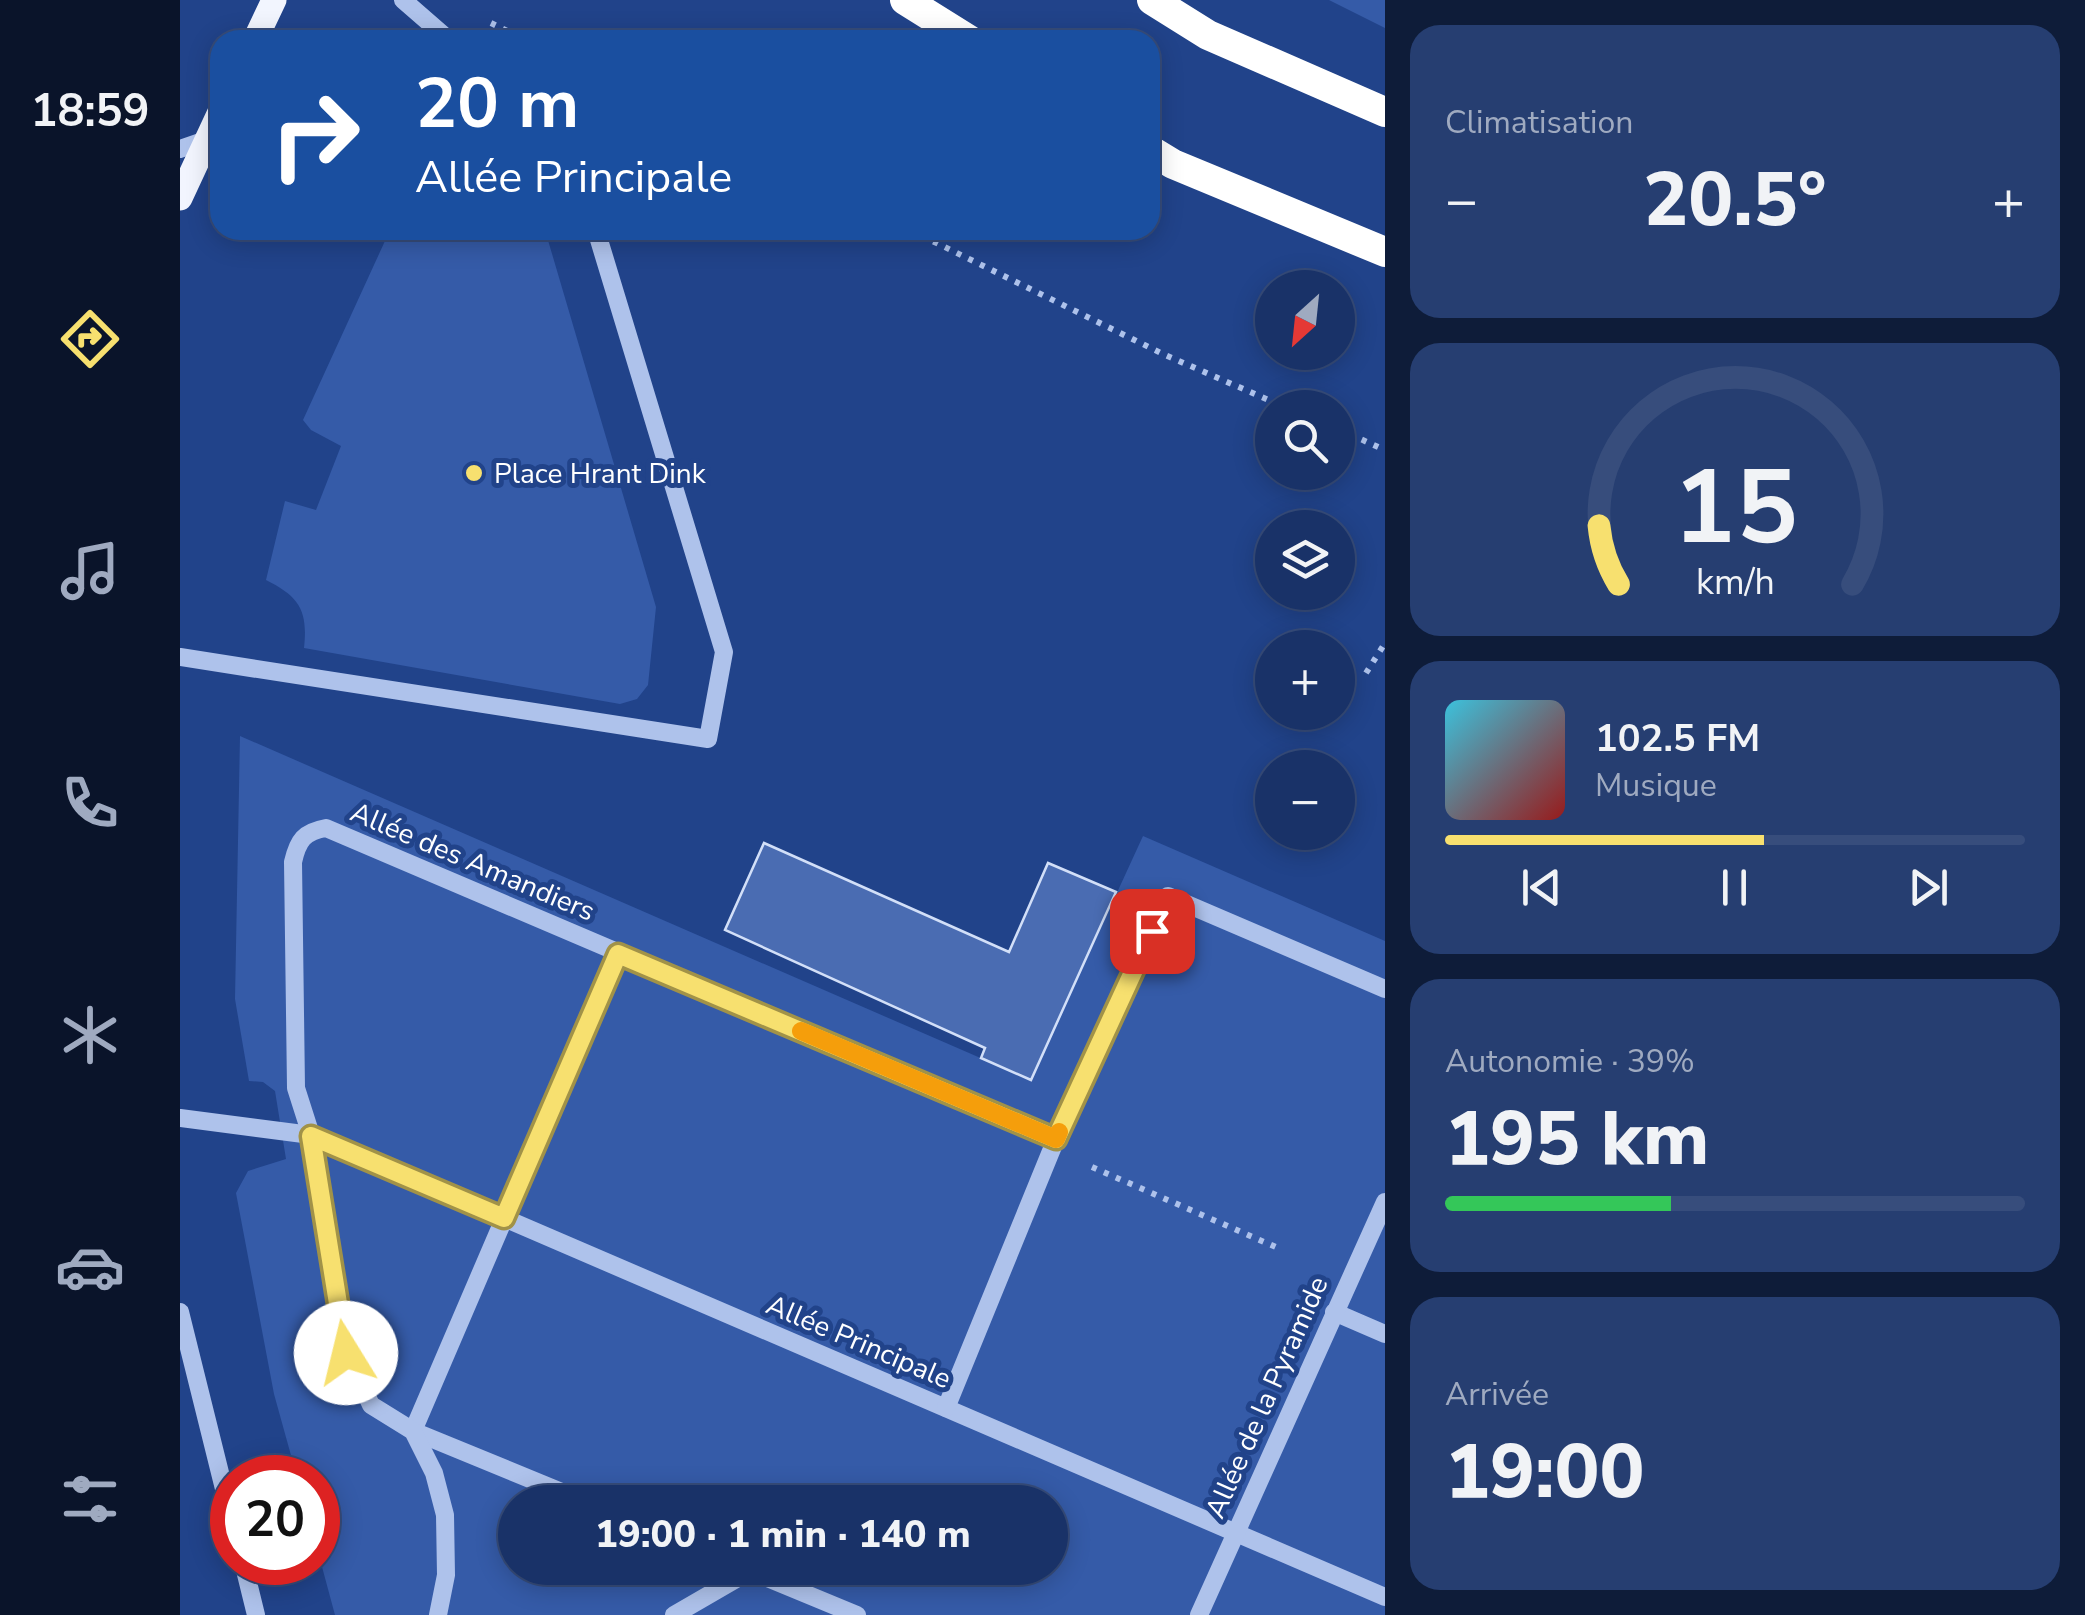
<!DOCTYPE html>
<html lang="fr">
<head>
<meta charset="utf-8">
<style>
  :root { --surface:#193268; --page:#263e71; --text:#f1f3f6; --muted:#9faac0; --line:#374d7c; --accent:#f7e06f }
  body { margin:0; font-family:"Nunito Sans",sans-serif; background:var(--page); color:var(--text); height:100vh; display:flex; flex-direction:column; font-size:38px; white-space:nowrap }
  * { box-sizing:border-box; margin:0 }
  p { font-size:32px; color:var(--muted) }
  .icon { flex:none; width:55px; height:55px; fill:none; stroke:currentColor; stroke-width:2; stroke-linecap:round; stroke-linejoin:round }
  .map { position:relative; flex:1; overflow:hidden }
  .panel { display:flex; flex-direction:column; gap:25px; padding:25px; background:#0e1c39; width:700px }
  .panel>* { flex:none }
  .guide { position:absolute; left:30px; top:30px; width:950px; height:210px; border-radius:30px; box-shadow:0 5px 25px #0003,0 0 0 2px var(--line); background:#1a4fa0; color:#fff; overflow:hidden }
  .needle { width:65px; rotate:207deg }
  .controls { position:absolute; left:1075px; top:270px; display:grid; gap:20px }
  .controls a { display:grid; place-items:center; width:100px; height:100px; border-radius:50%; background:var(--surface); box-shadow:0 5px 25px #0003,0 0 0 2px var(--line); font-size:50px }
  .speed { position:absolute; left:30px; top:1455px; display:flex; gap:20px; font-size:50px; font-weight:700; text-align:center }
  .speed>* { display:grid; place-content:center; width:130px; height:130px; border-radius:50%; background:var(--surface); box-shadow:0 5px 25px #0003,0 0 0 2px var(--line); line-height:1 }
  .speed .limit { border:15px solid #d22; background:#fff; color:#111 }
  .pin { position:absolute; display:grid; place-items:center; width:85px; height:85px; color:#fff; margin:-42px; border-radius:20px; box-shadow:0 5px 15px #0006 }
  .me { position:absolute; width:110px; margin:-55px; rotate:351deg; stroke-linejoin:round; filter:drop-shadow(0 0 8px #0008) }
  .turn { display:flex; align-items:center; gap:35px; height:210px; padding:0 40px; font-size:45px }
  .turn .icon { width:130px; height:130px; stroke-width:2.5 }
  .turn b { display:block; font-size:70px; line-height:85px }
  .big { font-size:75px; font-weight:800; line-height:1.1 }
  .panel .card { flex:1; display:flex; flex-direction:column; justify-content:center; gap:15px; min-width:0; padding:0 35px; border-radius:30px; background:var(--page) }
  .panel .dial { align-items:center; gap:0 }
  .dial svg { height:260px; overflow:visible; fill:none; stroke:var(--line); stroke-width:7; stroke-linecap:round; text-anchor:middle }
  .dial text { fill:var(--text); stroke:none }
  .song { display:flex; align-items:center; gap:30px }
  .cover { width:120px; height:120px; border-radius:15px; background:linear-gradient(135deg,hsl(190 70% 55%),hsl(0 70% 35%)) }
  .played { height:10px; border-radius:5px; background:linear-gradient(90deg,var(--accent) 55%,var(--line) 55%) }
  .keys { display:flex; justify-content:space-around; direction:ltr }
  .heat { display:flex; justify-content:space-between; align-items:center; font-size:55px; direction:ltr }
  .charge { height:15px; border-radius:8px; background:linear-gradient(90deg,#34c759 39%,var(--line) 0) }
  .trip { position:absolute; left:318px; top:1485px; width:570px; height:100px; border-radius:50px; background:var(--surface); box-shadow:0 5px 25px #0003,0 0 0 2px var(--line); font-weight:800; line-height:100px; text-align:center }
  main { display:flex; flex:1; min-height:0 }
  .tabs { display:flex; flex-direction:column; width:180px; justify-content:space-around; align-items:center; background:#0a142a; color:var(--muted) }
  .tabs .icon { width:70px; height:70px }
  .tabs .current { color:var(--accent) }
  .tabs b { font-size:45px; color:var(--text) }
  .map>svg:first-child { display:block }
  .green { fill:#355ba8; fill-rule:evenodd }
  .building { fill:#4a6cb2; stroke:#d2dff8; stroke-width:2.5 }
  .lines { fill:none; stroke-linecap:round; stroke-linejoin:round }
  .path { stroke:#aec2eb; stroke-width:6; stroke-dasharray:5 8; stroke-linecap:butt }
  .minor { stroke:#aec2eb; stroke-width:18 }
  .major { stroke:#f2f5fe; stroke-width:25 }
  .highway { stroke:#fff; stroke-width:30 }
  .route-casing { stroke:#a19248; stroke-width:25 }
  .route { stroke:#f7e06f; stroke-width:18 }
  .slow { stroke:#f59e0b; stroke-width:18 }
  .poi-dot { fill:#f7e06f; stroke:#21438a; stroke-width:4 }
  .labels { text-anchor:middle; stroke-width:10; stroke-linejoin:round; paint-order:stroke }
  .poi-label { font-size:28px; fill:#fff; stroke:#21438a; text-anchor:start }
  .street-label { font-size:28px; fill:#fff; stroke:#21438a }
</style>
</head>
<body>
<main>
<nav class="tabs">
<b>18:59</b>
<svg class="icon current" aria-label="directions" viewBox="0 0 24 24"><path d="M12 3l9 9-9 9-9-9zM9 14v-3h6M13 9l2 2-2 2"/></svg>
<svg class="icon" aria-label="music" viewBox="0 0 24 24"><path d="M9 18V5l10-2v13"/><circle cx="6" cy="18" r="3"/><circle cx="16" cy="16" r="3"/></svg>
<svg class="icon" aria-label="phone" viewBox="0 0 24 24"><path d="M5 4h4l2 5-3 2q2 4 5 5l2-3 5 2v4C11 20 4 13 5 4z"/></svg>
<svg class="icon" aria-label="climate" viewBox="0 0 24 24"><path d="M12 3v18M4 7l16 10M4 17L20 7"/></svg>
<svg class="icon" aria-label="car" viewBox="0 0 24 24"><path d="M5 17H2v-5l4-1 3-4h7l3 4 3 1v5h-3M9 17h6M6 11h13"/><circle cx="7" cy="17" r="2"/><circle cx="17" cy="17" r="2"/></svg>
<svg class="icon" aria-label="filters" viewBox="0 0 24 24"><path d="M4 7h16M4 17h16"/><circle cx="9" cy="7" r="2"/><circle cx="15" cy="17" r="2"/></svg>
</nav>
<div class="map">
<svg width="1205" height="1615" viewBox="0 0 1205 1615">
  <rect width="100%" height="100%" fill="#21438a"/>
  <g class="green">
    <path d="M 1149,0 L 1205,0 L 1205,28 Z"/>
    <path d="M 210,230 L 365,230 L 476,607 L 468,685 L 457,699 L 440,704 L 124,648 C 128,611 120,597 86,580 L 105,501 L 136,510 L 161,446 L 131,430 L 123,420 Z"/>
    <path d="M 60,736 L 851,1080 L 963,836 L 1205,941 L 1205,1615 L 155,1615 L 138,1552 L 138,1478 L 117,1477 L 94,1394 L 56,1193 L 68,1171 L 106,1159 L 95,1091 L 83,1082 L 69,1081 L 55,999 ZM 335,1502 L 870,1502 L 870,1568 L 335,1568 Z"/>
  </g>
  <path class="building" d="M 584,843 L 829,952 L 868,863 L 936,892 L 851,1080 L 801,1058 L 805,1048 L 545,930 Z"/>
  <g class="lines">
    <g class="path">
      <path d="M 311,23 L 346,40"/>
      <path d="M 730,230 L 983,354 L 1107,408"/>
      <path d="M 1158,429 L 1205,450"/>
      <path d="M 1186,673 L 1205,643"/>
      <path d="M 912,1167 L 1098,1248"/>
    </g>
    <g class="minor">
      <path d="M 223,0 L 269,40"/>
      <path d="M 0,149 L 26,140"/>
      <path d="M 0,657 L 528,739 L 544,652 L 416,230"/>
      <path d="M 0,1118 L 131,1135 L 1205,1597"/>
      <path d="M 0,1312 L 52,1521"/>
      <path d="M 1154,1312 L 1205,1334"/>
      <path d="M 766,1408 L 876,1139 L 988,896 L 1205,989"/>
      <path d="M 406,1502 L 233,1431 L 438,953"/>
      <path d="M 63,1562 L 76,1615"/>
      <path d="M 563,1568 L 677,1615"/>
      <path d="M 258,1615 L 266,1575 L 265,1515 L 254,1473 L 233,1431 L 191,1405 L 167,1353 L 131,1135 L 116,1088 L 113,862 C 118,840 124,832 146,828 L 876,1139"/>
      <path d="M 494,1615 L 570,1571"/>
      <path d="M 1019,1615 L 1205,1202"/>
    </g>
    <g class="major">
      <path d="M 75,40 L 94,0"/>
      <path d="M 0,198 L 40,112"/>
    </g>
    <g class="highway">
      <path d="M 725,0 L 789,40"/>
      <path d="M 972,0 L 1028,35 L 1205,112"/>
      <path d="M 970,150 L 993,164 L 1205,252"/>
    </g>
  </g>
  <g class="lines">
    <g class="route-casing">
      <path id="route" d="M 166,1353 L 131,1136 L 324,1218 L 438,954 L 876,1139 L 972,931"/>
    </g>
    <use href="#route" class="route"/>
    <path class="slow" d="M 621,1031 L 876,1139 L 879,1132"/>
  </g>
  <circle class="poi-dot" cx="294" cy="473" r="10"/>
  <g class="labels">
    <g class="poi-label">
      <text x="314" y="483">Place Hrant Dink</text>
    </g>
    <g class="street-label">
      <text transform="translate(293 861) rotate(23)" y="10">Allée des Amandiers</text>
      <text transform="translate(679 1341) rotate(23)" y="10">Allée Principale</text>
      <text transform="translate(1086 1397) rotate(-66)" y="10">Allée de la Pyramide</text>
    </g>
  </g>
</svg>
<div class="controls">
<a><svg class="needle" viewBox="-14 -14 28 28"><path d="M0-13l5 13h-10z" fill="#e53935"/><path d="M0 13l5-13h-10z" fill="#9faac0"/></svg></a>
<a><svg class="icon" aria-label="search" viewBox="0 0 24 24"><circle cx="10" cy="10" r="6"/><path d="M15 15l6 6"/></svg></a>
<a><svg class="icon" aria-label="layers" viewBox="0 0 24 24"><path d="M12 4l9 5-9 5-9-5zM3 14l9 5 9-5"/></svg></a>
<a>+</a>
<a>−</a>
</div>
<div class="speed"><div class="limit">20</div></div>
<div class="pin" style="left:972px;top:931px;background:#d93025"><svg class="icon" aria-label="arrive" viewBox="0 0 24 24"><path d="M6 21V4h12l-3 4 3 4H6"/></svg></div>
<svg class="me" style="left:166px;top:1353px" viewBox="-20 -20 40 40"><circle r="19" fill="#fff"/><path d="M0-13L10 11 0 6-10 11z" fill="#f7e06f"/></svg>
<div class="trip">19:00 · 1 min · 140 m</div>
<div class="guide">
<div class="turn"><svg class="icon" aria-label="right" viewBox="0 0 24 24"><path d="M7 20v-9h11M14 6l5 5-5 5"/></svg><div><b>20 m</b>Allée Principale</div></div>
</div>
</div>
<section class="panel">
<div class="card"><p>Climatisation</p>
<div class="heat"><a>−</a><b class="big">20.5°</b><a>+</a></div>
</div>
<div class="card dial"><svg viewBox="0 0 100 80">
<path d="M14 69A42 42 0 1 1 86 69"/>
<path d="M14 69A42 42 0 0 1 8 51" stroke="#f7e06f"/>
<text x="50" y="56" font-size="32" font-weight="700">15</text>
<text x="50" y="72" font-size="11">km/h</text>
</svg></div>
<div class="card">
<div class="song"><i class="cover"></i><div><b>102.5 FM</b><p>Musique</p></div></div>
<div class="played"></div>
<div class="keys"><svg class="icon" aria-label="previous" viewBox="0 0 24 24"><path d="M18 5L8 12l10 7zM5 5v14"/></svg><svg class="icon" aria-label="pause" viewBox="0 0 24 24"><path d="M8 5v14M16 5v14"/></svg><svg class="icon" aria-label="next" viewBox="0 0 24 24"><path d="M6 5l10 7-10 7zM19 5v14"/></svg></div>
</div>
<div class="card"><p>Autonomie · 39%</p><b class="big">195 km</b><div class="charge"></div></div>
<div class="card"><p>Arrivée</p><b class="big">19:00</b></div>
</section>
</main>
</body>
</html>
